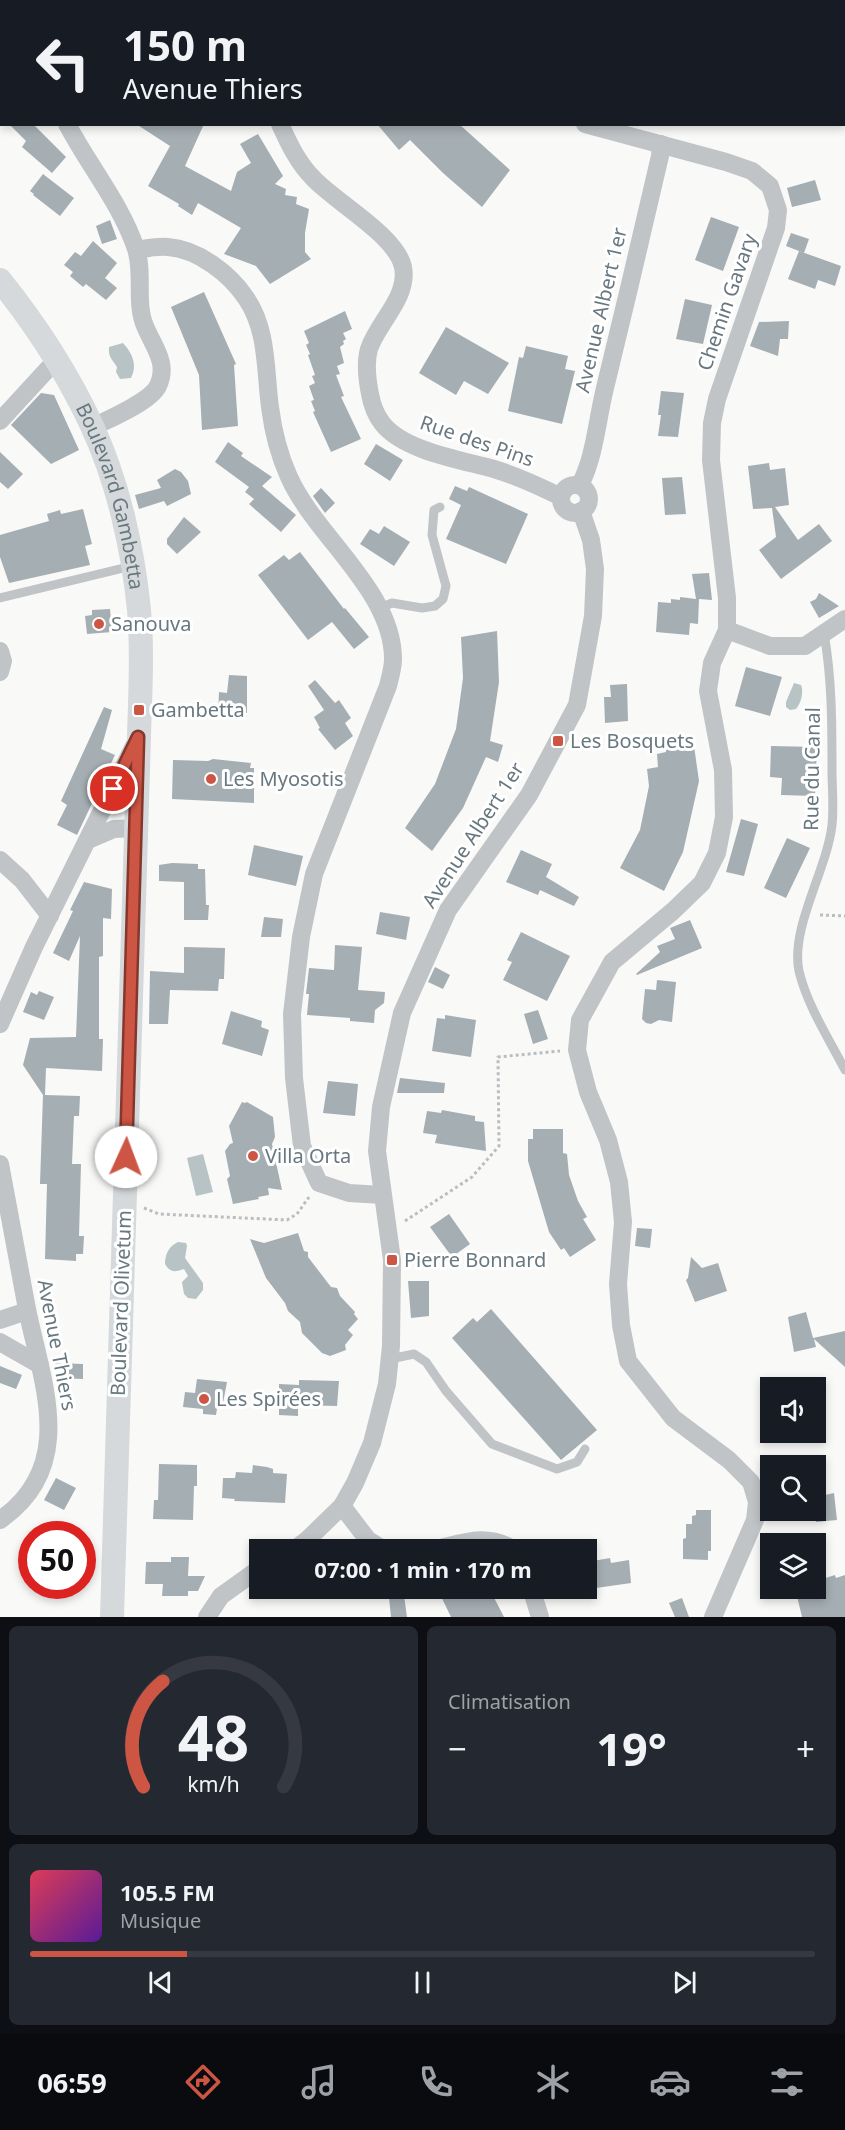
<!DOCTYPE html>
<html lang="fr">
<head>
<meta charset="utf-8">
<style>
  :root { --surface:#171b24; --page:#242831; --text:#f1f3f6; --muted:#9ea1a6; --line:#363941; --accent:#cd5544 }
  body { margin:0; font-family:"Noto Sans",sans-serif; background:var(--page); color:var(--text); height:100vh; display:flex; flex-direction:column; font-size:22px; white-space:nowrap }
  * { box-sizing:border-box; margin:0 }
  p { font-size:20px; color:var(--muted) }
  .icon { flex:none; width:33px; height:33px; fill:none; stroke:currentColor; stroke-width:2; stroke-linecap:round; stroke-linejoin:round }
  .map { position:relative; height:1617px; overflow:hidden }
  .drawer { display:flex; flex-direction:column; gap:9px; padding:9px; background:#0d0f14; flex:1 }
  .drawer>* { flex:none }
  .hud { position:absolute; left:0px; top:0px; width:846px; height:126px; box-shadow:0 3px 9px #0003; background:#171b24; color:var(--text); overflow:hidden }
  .fabs { position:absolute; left:760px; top:1377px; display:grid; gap:12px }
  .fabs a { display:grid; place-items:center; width:66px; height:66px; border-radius:0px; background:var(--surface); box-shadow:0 3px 9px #0003; font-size:30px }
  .speed { position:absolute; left:18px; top:1521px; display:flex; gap:12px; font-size:30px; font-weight:700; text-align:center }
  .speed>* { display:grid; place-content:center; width:78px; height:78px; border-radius:50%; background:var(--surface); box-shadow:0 3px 9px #0003; line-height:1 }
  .speed .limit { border:9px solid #d22; background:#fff; color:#111 }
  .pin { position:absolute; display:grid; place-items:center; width:51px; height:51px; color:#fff; margin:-26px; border:3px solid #fff; border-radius:50%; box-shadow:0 2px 6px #0007 }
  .me { position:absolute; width:66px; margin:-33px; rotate:2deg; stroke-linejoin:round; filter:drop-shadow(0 0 4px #0008) }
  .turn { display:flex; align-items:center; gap:21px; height:126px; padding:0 24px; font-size:27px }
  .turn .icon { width:78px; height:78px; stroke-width:2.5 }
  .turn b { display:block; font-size:42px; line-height:51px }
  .big { font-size:45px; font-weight:700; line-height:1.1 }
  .drawer .tile { flex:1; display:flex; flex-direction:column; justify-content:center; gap:9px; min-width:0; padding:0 21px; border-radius:9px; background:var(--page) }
  .drawer .dial { align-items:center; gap:0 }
  .dial svg { height:156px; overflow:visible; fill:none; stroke:var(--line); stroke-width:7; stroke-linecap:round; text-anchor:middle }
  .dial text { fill:var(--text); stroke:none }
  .song { display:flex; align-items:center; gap:18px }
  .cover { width:72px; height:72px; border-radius:9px; background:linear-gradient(135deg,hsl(350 70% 55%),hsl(270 70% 35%)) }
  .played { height:6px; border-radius:3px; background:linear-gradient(90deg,var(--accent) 20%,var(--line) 20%) }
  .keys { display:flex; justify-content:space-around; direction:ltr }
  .heat { display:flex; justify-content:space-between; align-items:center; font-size:33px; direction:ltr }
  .drawer .tiles { flex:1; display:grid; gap:9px; grid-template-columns:1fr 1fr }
  .tile:last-child { grid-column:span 2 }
  .trip { position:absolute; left:249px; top:1539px; width:348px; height:60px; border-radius:0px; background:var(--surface); box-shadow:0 3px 9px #0003; font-weight:700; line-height:60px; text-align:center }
  .dock { display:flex; height:96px; justify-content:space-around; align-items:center; background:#090b0e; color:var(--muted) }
  .dock .icon { width:42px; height:42px }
  .dock .on { color:var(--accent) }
  .dock b { font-size:27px; color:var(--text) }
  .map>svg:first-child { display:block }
  .water { fill:#b8c3c6 }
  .building { fill:#a5aeb2 }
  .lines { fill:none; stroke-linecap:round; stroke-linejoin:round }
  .path { stroke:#babec0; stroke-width:3; stroke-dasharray:3 3; stroke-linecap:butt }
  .service { stroke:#c0c4c7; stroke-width:9 }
  .minor { stroke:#c0c4c7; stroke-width:18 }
  .secondary { stroke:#d5d9db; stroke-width:24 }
  .route-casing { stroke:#85372c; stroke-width:15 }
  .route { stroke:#cd5544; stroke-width:10 }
  .poi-dot { fill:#cd5544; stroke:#fff; stroke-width:2 }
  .labels { text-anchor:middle; stroke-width:6; stroke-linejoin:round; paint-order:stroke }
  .street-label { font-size:20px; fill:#68787f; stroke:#fff }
  .poi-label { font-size:20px; fill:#68787f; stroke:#fff; text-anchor:start }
</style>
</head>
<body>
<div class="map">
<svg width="845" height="1617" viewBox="0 0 845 1617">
  <rect width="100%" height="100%" fill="#f9f9f8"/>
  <g class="water">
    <path d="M 123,343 C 132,353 138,365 131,378 L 120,379 L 116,372 L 117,367 C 112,359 108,357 109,347 Z"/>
    <path d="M 794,683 L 801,685 C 804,692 801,703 796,709 L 790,710 L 786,707 L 786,702 Z"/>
    <path d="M 203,1154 L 213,1192 L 196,1196 L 187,1158 Z"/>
    <path d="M 178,1242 L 186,1243 L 187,1246 L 185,1258 L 203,1283 L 203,1290 L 196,1299 L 188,1298 L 184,1294 L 182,1282 L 188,1276 L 184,1269 C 176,1272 170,1273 165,1264 C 165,1254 169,1246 178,1242 Z"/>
  </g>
  <g class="building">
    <path d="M 9,124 L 33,124 L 66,157 L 52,173 L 22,147 L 26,141 Z"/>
    <path d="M 136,124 L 204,124 L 185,166 L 231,191 L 237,172 L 251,163 L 240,144 L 258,134 L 283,176 L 275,184 L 286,189 L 285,195 L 297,197 L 296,204 L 309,209 L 305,233 L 305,252 L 311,259 L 270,284 L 256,266 L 224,254 L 241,228 L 198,203 L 192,215 L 178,206 L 179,204 L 148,186 L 170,146 Z"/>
    <path d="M 377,124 L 459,124 L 510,170 L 482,207 L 443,173 L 410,140 L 399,150 Z"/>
    <path d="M 43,174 L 74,198 L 60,216 L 33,195 L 34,194 L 30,191 Z"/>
    <path d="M 815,180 L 821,200 L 792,207 L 787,188 Z"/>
    <path d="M 711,217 L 739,227 L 723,271 L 695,260 Z"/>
    <path d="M 110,220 L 117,239 L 102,244 L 96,226 Z"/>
    <path d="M 791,233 L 809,239 L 804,253 L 786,246 Z"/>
    <path d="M 93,241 L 117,263 L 105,278 L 117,288 L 106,300 L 86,284 L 83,287 L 70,276 L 73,272 L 64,265 L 75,252 L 81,256 Z"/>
    <path d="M 799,251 L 841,266 L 835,286 L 818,280 L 815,289 L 788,279 Z"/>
    <path d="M 204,292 L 236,364 L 234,365 L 238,426 L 202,430 L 199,375 L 171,307 Z"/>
    <path d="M 685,299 L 712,305 L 703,344 L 676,339 Z"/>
    <path d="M 345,311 L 352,329 L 343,333 L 346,339 L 343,341 L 344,344 L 340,347 L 344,363 L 337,366 L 340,374 L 336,375 L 344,396 L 341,397 L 361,439 L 331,452 L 313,412 L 315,411 L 311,401 L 314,400 L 309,386 L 315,383 L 312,376 L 315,375 L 308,355 L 310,354 L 306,345 L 309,343 L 304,331 Z"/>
    <path d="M 789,321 L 788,339 L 780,339 L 778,356 L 750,346 L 759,322 Z"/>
    <path d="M 446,327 L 509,363 L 488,394 L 464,381 L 456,395 L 419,373 Z"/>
    <path d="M 526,346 L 568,356 L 565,369 L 575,371 L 562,424 L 508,411 L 519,357 L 523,358 Z"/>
    <path d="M 661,391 L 684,393 L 678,437 L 658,436 L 661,415 L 658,415 Z"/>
    <path d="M 41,393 L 54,395 L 79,450 L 51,464 L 11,425 Z"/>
    <path d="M 228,442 L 243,453 L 241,456 L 272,477 L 262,486 L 296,515 L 281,532 L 249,504 L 254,499 L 245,492 L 249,487 L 215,462 Z"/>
    <path d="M 376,444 L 403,460 L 390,481 L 364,464 Z"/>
    <path d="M 0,452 L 23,474 L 8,489 L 0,482 Z"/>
    <path d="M 769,463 L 770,470 L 785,468 L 789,505 L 775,507 L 798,540 L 819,524 L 832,541 L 781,579 L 759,550 L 776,537 L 772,508 L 753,509 L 748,466 Z"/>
    <path d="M 175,469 L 181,472 L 188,481 L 191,494 L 167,506 L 164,501 L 139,509 L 135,495 L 161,488 L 157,480 Z"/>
    <path d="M 682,477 L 686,514 L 665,515 L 662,478 Z"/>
    <path d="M 455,486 L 467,491 L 469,487 L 528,514 L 506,564 L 446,539 L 461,505 L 449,499 Z"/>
    <path d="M 321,488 L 335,503 L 325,513 L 313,496 Z"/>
    <path d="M 83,509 L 92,544 L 85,546 L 90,565 L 9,583 L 0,557 L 0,535 L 49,521 L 47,514 L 60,510 L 61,514 Z"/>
    <path d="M 184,517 L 201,532 L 177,554 L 167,544 L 167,539 Z"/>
    <path d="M 384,526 L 410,542 L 394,566 L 360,544 L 370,529 L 379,534 Z"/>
    <path d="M 300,552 L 344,609 L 345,608 L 369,637 L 354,649 L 332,622 L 308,640 L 258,575 L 284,555 L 289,560 Z"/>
    <path d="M 709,573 L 712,600 L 699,599 L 698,624 L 690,623 L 689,635 L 656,632 L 658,602 L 671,603 L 671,599 L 680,600 L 680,597 L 696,599 L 692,574 Z"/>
    <path d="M 819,593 L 839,606 L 819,618 L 810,602 L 816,599 Z"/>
    <path d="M 110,609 L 112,632 L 87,634 L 85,616 L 92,615 L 92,610 Z"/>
    <path d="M 497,631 L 499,682 L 490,741 L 503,745 L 498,762 L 486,757 L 463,808 L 432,851 L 405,828 L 435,784 L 456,729 L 463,678 L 461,637 Z"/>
    <path d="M 746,667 L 782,677 L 770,716 L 735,706 Z"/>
    <path d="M 229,675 L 247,676 L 247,713 L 243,713 L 243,718 L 218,717 L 219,692 L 227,693 Z"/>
    <path d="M 315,680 L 335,703 L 339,700 L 351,718 L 345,723 L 353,736 L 335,750 L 318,729 L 320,728 L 314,717 L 324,710 L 308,686 Z"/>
    <path d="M 627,684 L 628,721 L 605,723 L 604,697 L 611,697 L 610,685 Z"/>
    <path d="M 104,707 L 112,710 L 101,749 L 115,755 L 77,835 L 57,825 L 67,805 L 61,801 Z"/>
    <path d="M 693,739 L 699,781 L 683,852 L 664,891 L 620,868 L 640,830 L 649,786 L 647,769 L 658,767 L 657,754 L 666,752 L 665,743 Z"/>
    <path d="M 771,746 L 817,747 L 815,796 L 781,795 L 782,778 L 770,777 Z"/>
    <path d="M 213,759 L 251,763 L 250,768 L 254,768 L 254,803 L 172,799 L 173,760 L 208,761 Z"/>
    <path d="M 741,819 L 758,824 L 744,876 L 726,872 Z"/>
    <path d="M 787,838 L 810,848 L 786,898 L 764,888 Z"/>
    <path d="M 254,845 L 303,856 L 296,886 L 248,875 Z"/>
    <path d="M 521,850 L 552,864 L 546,877 L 579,897 L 574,906 L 540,890 L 538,895 L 506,882 Z"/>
    <path d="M 172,863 L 198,864 L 198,869 L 205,869 L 206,905 L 209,905 L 208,920 L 184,920 L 184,882 L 159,881 L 159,865 Z"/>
    <path d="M 84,882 L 112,889 L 111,919 L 103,918 L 103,956 L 99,957 L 99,1039 L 103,1039 L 102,1071 L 46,1068 L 45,1095 L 80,1096 L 79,1116 L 74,1116 L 72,1164 L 81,1164 L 79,1236 L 84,1236 L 83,1254 L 76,1254 L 76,1261 L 45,1259 L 47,1184 L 40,1184 L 43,1095 L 23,1065 L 30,1038 L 76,1037 L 80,936 L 69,961 L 53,953 L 73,911 L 70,910 Z"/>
    <path d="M 380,912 L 410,917 L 406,940 L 376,934 Z"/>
    <path d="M 264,917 L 283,919 L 281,937 L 261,937 Z"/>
    <path d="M 690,920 L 702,948 L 637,975 L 636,974 L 660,952 L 657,946 L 675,939 L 670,928 Z"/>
    <path d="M 521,932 L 570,956 L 547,1001 L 503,980 L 512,962 L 507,960 Z"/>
    <path d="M 335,945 L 362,947 L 358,990 L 385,992 L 384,1003 L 375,1010 L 374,1023 L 350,1021 L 350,1018 L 307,1015 L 309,994 L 306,994 L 309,968 L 334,970 Z"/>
    <path d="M 184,947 L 225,948 L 224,979 L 219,979 L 218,991 L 170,990 L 168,1024 L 149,1024 L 150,971 L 184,973 Z"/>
    <path d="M 435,967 L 450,975 L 443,989 L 428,982 Z"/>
    <path d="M 657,980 L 676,982 L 672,1022 L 659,1020 L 651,1024 L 646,1023 L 642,1019 L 645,989 L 656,990 Z"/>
    <path d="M 39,991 L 54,997 L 44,1020 L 23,1012 L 31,992 L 37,995 Z"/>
    <path d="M 538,1010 L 548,1039 L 533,1044 L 524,1014 Z"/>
    <path d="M 231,1011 L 262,1021 L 261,1027 L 269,1030 L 262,1056 L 222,1044 Z"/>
    <path d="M 445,1015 L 476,1020 L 471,1057 L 432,1051 L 437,1018 L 445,1019 Z"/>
    <path d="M 400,1078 L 445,1083 L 444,1093 L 397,1093 Z"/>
    <path d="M 328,1081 L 358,1084 L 355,1116 L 323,1113 Z"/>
    <path d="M 242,1102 L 245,1103 L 247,1102 L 273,1117 L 275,1137 L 272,1144 L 282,1190 L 268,1188 L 269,1195 L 258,1197 L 259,1199 L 233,1204 L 227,1179 L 230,1176 L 225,1151 L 230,1144 L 233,1143 L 229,1126 Z"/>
    <path d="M 442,1110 L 475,1116 L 475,1121 L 484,1122 L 486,1151 L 435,1143 L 437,1135 L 423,1133 L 427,1111 L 441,1113 Z"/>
    <path d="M 533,1129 L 563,1129 L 563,1153 L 567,1154 L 569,1175 L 578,1201 L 587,1217 L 583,1219 L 596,1240 L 570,1257 L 564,1248 L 561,1250 L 549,1232 L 528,1161 L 528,1139 L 533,1139 Z"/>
    <path d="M 449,1214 L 470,1244 L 452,1257 L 430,1227 Z"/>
    <path d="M 637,1228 L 652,1229 L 650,1248 L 635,1246 Z"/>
    <path d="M 298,1233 L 304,1251 L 308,1252 L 308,1257 L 331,1287 L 337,1288 L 340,1296 L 355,1312 L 354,1314 L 358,1319 L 348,1330 L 353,1335 L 345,1345 L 346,1350 L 330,1356 L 322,1353 L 302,1333 L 300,1322 L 288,1311 L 285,1303 L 266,1278 L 250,1239 L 264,1243 Z"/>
    <path d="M 691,1257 L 702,1268 L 718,1263 L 727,1291 L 695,1302 L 686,1280 L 688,1278 Z"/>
    <path d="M 408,1281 L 429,1281 L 429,1316 L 411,1318 Z"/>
    <path d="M 491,1309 L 597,1430 L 561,1460 L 452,1338 L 473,1318 L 477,1322 Z"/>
    <path d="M 806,1312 L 813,1338 L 845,1331 L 845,1367 L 814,1339 L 816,1347 L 794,1352 L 788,1317 Z"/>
    <path d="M 55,1363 L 83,1364 L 83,1379 L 59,1378 Z"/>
    <path d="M 0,1366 L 22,1375 L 16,1389 L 0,1383 Z"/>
    <path d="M 197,1379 L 227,1382 L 223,1403 L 218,1402 L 216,1415 L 203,1414 L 203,1409 L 183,1407 L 185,1392 L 195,1393 Z"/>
    <path d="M 299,1380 L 339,1381 L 337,1406 L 298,1405 L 298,1416 L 279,1415 L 279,1384 L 299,1385 Z"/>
    <path d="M 159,1464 L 197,1465 L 197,1486 L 194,1486 L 193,1520 L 153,1519 L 154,1500 L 158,1500 Z"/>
    <path d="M 253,1465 L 267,1467 L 273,1469 L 273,1473 L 287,1474 L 285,1503 L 234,1501 L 235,1499 L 222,1498 L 223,1478 L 235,1478 L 236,1472 L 252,1473 Z"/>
    <path d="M 56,1478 L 76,1488 L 64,1510 L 44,1500 Z"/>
    <path d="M 834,1493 L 837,1520 L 816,1522 L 816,1497 Z"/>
    <path d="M 696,1510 L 711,1510 L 711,1551 L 708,1551 L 708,1560 L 683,1559 L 683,1539 L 686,1538 L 686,1524 L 692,1524 L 692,1516 L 696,1515 Z"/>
    <path d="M 171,1557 L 189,1557 L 188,1576 L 205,1576 L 198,1591 L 188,1591 L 188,1596 L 162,1596 L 163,1584 L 145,1584 L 146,1562 L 171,1562 Z"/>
    <path d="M 610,1558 L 611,1563 L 629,1560 L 631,1583 L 596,1588 L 593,1561 Z"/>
    <path d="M 835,1575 L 836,1578 L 845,1575 L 845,1617 L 802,1617 L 795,1588 L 816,1588 L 816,1581 Z"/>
    <path d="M 388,1588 L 403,1588 L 407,1617 L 391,1617 Z"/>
    <path d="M 437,1588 L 489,1588 L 504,1617 L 451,1617 Z"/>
    <path d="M 682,1598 L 689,1617 L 675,1617 L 669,1603 Z"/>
  </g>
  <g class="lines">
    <g class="path">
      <path d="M 820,915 L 845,916"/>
      <path d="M 144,1208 L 159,1214 L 287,1220 L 297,1214 L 309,1197"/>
      <path d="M 405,1221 L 472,1177 L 499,1146 L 498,1057 L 560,1051"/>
    </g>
    <g class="service">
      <path d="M 0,598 L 132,566"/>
      <path d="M 380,608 L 392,603 L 422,608 L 435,606 L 443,599 L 446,586 L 432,535 L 434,510 L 440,507"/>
      <path d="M 824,633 C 832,679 832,724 832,770 C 832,788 834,807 832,825 C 827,870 790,928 799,971 C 807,1005 829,1039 845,1070"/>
      <path d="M 390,1359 L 414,1354 L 426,1362 L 446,1391 L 492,1444 L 557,1469 L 577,1462 L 585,1449"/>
    </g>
    <g class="minor">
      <path d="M 96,0 L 97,2"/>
      <path d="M 449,0 L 449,2"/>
      <path d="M 52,2 L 53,0"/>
      <path d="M 541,2 L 541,0"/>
      <path d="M 67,124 C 89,166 121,204 136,249 C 144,273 135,303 145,326 C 153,346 169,363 158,386 C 150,402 109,419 93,427"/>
      <path d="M 280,124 C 289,144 298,163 313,178 C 335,202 396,235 403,267 C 409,297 378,322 369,349 C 365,363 367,379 370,394 C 372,405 375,414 382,423 C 403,451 462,460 494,469 C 517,476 539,486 561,497"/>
      <path d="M 585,124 L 726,162 L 752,171 L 770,186 L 778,210 L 776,228 L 717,399 L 712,423 L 711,460 L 727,598 L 727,630 L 712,663 L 708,691 L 723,770 L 724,817 L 717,853 L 702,883 L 673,911 L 612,962 L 580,1020 L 577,1050 L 588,1092 L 608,1140 L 619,1182 L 623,1222 L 618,1284 L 621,1325 L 628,1361 L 673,1418 L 729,1460 L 751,1482 L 757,1502 L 755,1520 L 713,1617"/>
      <path d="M 137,250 C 148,248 157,246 168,247 C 198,249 230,274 246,298 C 268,330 265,370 270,407 C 273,431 279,455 289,477 C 316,537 393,591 393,659 C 393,668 390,678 388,686 L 314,874 L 301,937 L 292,1014 L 294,1078 L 302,1146 L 319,1183 L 349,1193 L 382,1195"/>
      <path d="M 0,421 L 56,360"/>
      <circle cx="575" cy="499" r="14"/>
      <path d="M 580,485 C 595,456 597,420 605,388 C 624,311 642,233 660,156 L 661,144"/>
      <path d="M 727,630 L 770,646 L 805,646 L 845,619"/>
      <path d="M 0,651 L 3,661 L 0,672"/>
      <path d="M 88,840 L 114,829 L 135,828"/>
      <path d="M 0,860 L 22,880 L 50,916"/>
      <path d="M 0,1024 L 34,947 L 136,742"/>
      <path d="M 0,1164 C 9,1212 18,1261 27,1309 C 42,1383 78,1466 0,1520"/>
      <path d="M 0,1320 L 27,1311"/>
      <path d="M 0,1342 L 40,1365"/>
      <path d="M 342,1506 L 368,1540 L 384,1550"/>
      <path d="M 294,1550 L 307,1540 L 342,1506 L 355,1483 L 372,1443 L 387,1384 L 391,1346 L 392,1260 L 377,1151 L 381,1107 L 402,1013 L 448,910 L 529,795 L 577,705 L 593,616 L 595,569 L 591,540 L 581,511"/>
      <path d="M 433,1550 C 462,1543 487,1532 514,1550"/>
      <path d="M 531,1588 L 540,1617"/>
      <path d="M 207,1617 L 221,1596 L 260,1568"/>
    </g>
    <path class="secondary" id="s1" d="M 0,280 C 36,325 68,374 92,426 C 118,482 133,549 139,610 C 143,652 140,695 139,737 L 112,1617"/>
  </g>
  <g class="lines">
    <g class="route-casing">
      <path id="route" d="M 113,789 L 138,737 L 126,1157"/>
    </g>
    <use href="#route" class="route"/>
  </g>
  <g class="poi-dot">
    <circle cx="99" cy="624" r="6"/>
    <rect x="133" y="704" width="12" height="12" rx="3"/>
    <rect x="552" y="735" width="12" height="12" rx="3"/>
    <circle cx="211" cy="779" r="6"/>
    <circle cx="253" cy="1156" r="6"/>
    <rect x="386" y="1254" width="12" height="12" rx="3"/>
    <circle cx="204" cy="1399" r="6"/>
  </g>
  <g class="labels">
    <g class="street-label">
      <text transform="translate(727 302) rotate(-71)" y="7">Chemin Gavary</text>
      <text transform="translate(601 310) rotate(-77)" y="7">Avenue Albert 1er</text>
      <text transform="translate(477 441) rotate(19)" y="7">Rue des Pins</text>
      <text dy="7" stroke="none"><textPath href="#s1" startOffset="246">Boulevard Gambetta</textPath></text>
      <text transform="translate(812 769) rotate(-89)" y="7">Rue du Canal</text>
      <text transform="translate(473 835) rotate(-57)" y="7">Avenue Albert 1er</text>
      <text transform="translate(121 1303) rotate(-88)" y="7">Boulevard Olivetum</text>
      <text transform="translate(57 1345) rotate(79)" y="7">Avenue Thiers</text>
    </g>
    <g class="poi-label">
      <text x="111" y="631">Sanouva</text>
      <text x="151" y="717">Gambetta</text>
      <text x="570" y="748">Les Bosquets</text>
      <text x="223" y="786">Les Myosotis</text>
      <text x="265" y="1163">Villa Orta</text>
      <text x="404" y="1267">Pierre Bonnard</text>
      <text x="216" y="1406">Les Spirées</text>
    </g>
  </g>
</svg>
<div class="fabs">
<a><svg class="icon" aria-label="sound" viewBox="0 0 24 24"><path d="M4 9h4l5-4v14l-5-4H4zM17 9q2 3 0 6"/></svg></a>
<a><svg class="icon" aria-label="search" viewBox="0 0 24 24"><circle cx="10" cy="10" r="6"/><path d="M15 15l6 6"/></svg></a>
<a><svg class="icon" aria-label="layers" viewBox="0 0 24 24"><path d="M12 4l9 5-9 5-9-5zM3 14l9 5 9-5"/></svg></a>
</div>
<div class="speed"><div class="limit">50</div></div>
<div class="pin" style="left:113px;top:789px;background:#d93025"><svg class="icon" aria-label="arrive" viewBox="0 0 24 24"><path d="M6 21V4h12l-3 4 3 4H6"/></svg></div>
<svg class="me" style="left:126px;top:1157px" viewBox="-20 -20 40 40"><circle r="19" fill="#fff"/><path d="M0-13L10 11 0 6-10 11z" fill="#cd5544"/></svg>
<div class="trip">07:00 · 1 min · 170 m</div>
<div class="hud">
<div class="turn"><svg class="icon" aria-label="left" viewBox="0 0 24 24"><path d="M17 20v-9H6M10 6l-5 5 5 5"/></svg><div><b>150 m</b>Avenue Thiers</div></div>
</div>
</div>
<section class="drawer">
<div class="tiles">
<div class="tile dial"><svg viewBox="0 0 100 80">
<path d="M14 69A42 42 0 1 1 86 69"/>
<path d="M14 69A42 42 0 0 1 24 15" stroke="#cd5544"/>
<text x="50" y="56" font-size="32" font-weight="700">48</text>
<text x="50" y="72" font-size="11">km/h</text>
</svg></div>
<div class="tile"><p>Climatisation</p>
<div class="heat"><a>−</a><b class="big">19°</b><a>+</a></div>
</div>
<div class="tile">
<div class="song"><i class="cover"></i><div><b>105.5 FM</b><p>Musique</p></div></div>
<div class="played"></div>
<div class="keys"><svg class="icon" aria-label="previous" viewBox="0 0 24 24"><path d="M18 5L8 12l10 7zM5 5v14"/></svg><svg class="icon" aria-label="pause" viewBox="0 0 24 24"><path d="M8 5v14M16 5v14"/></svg><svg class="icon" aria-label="next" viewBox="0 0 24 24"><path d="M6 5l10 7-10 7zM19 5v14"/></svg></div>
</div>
</div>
</section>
<nav class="dock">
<b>06:59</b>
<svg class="icon on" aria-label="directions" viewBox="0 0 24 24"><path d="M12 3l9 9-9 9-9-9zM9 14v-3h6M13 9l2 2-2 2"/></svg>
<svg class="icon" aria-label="music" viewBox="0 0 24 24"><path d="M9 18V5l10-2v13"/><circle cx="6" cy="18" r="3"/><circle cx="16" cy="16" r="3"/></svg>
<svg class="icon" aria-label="phone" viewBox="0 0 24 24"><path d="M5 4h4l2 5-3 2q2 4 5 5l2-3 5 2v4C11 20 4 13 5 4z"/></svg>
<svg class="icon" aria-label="climate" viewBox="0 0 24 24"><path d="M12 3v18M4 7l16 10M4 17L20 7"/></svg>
<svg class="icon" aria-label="car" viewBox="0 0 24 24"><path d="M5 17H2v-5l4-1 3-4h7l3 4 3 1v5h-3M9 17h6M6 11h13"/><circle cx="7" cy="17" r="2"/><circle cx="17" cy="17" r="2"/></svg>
<svg class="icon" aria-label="filters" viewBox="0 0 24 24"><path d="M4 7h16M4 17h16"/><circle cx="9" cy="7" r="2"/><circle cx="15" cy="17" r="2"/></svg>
</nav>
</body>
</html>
